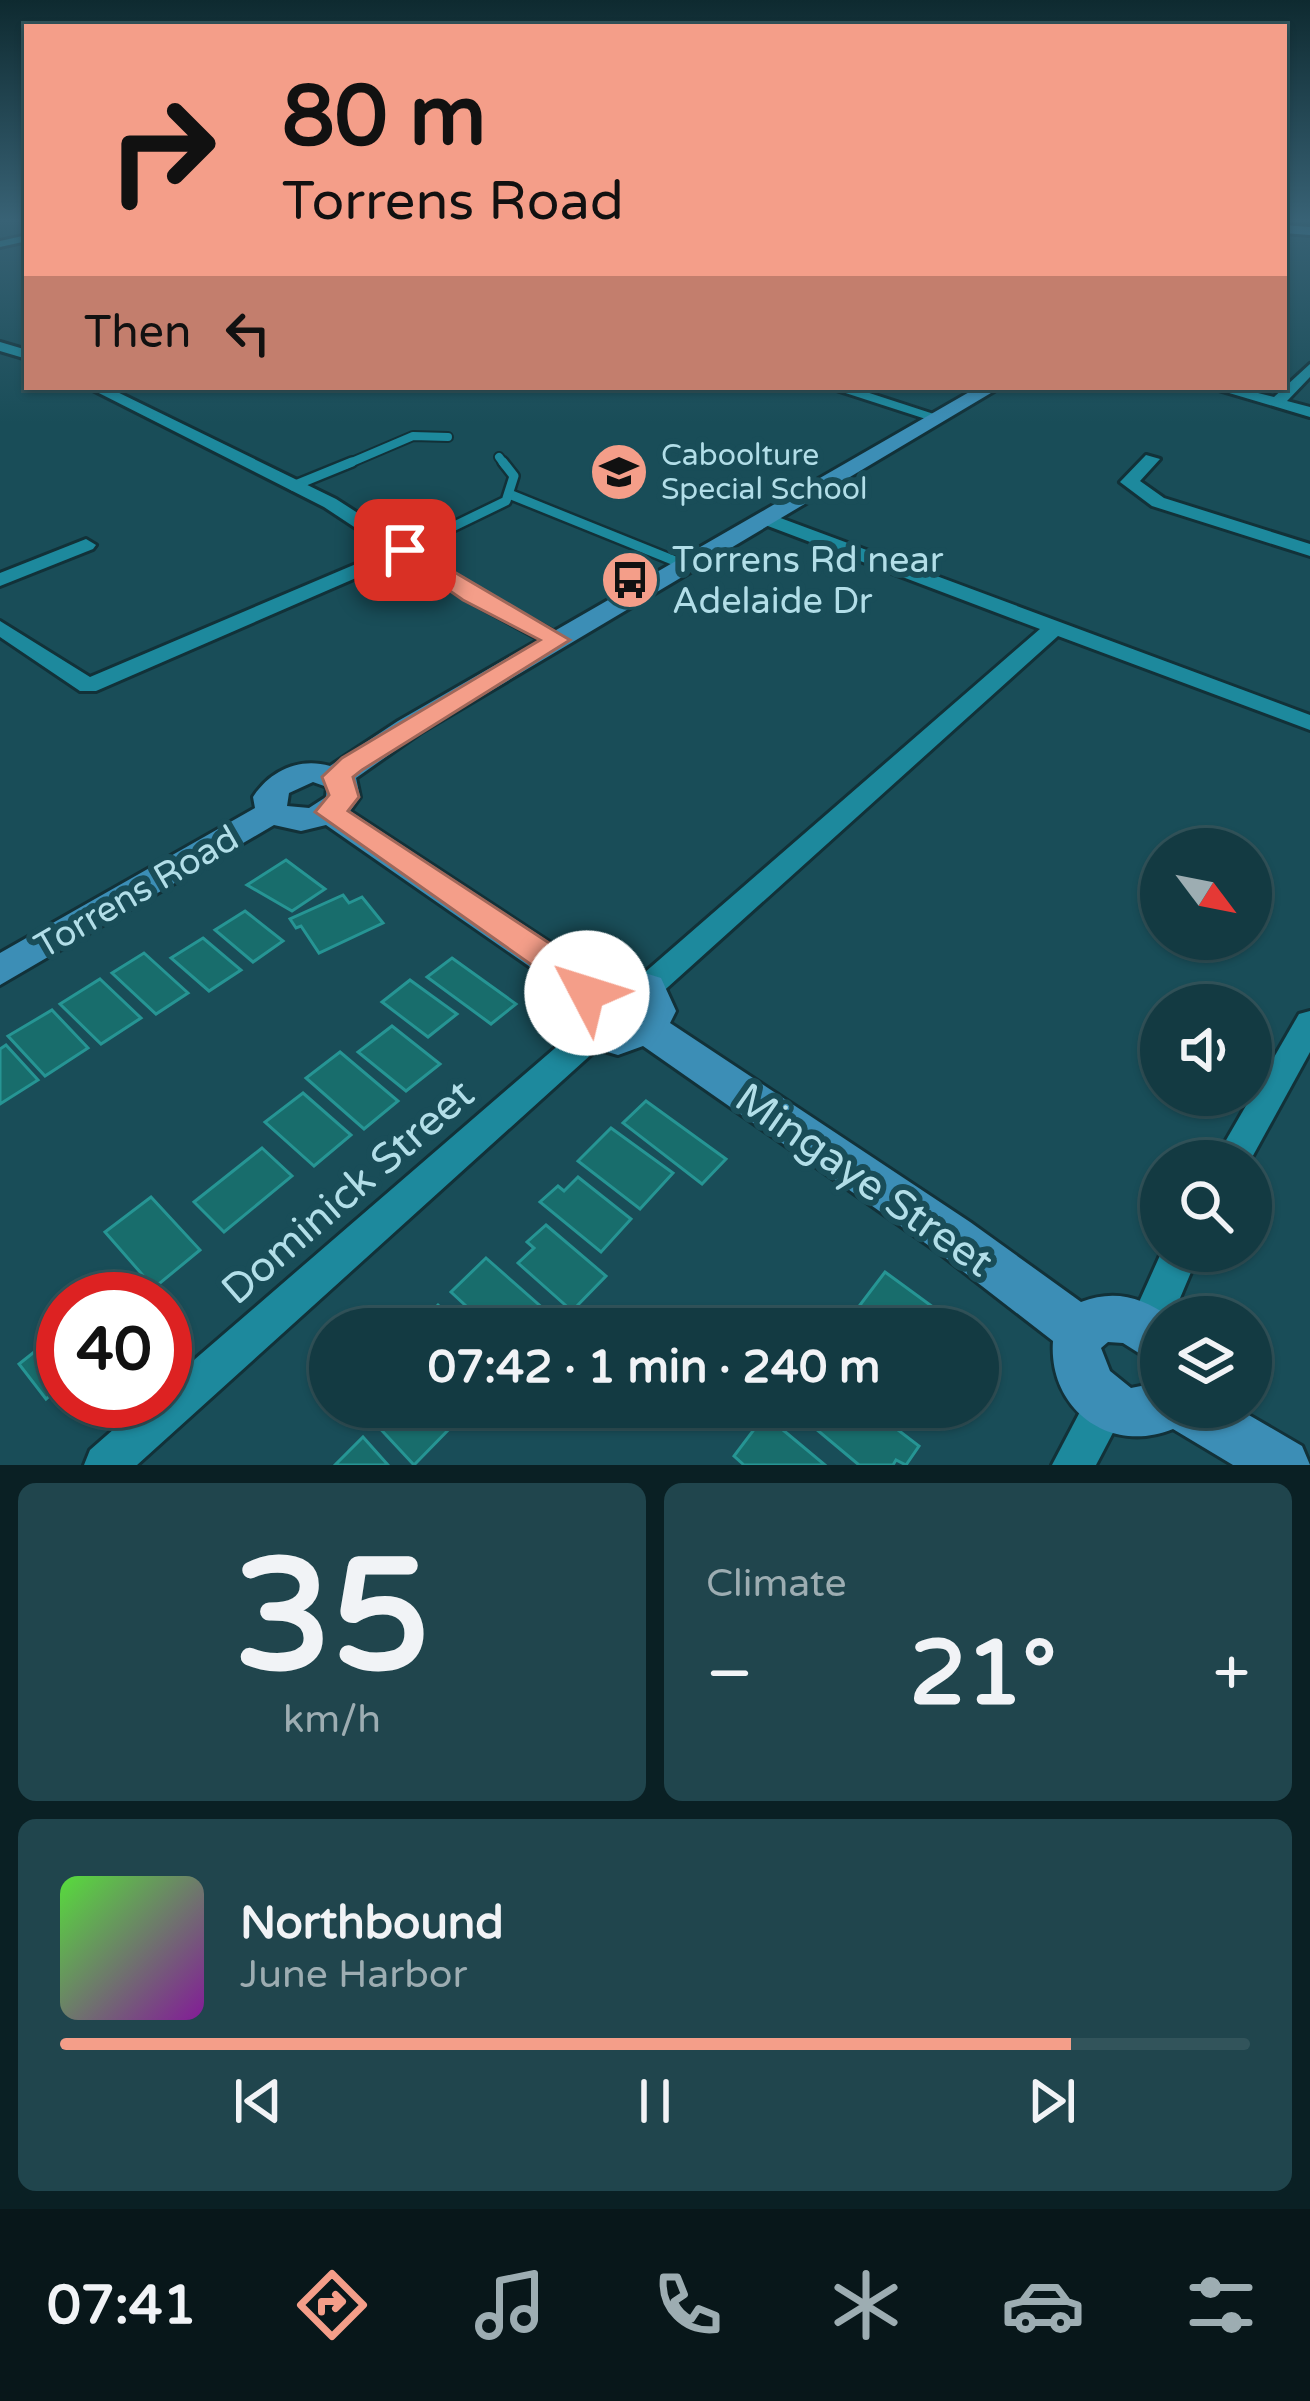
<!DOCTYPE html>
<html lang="en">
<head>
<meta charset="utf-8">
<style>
  :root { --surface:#133a42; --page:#20454d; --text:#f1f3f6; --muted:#9dadb2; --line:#32545b; --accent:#f49e89 }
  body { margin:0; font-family:"Varela Round",sans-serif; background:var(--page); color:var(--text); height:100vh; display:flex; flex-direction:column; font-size:45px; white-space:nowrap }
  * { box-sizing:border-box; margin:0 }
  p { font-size:39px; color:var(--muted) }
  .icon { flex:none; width:66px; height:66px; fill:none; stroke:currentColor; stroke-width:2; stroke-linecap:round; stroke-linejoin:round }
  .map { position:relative; height:1465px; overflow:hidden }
  .details { display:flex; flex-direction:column; gap:18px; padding:18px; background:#0a2024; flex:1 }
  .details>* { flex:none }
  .top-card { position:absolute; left:24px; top:24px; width:1263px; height:366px; border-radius:0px; box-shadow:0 3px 9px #0004,0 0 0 3px var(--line); background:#f49e89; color:#111; overflow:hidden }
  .needle { width:78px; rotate:122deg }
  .buttons { position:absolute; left:1140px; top:828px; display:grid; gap:24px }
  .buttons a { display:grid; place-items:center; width:132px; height:132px; border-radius:50%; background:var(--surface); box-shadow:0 3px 9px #0004,0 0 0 3px var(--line); font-size:60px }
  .speed { position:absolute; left:36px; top:1272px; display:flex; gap:24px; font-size:60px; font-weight:700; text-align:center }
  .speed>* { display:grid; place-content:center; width:156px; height:156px; border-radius:50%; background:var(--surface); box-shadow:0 3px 9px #0004,0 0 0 3px var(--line); line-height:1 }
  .speed .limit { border:18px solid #d22; background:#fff; color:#111 }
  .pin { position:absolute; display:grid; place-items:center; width:102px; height:102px; color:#fff; margin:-51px; border-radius:24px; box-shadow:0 6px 18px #0006 }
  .me { position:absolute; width:132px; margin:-66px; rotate:310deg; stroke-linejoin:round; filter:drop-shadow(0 0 9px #0008) }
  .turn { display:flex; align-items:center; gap:42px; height:252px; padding:0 60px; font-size:54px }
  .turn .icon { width:156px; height:156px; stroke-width:2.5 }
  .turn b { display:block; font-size:84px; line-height:102px }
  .then { display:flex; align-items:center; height:114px; padding:0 60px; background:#0003; gap:24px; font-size:45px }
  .big { font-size:90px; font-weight:800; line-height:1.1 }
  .details .widget { flex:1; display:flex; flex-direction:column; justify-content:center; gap:18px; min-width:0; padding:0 42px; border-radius:18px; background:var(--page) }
  .details .dial { align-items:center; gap:0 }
  .dial b { font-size:156px; line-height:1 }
  .song { display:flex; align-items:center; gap:36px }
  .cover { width:144px; height:144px; border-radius:18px; background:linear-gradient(135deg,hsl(110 70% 55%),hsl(290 70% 35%)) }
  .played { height:12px; border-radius:6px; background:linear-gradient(90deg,var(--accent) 85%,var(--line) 85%) }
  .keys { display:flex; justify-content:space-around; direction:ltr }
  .heat { display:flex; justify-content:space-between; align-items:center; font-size:66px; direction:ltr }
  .details .tiles { flex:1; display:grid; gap:18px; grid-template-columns:1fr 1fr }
  .widget:last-child { grid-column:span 2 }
  .trip { position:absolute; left:309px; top:1308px; width:690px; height:120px; border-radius:60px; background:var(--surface); box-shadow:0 3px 9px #0004,0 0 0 3px var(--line); font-weight:800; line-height:120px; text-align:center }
  .menu { display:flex; height:192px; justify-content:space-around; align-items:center; background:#08171a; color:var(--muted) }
  .menu .icon { width:84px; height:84px }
  .menu .current { color:var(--accent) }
  .menu b { font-size:54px; color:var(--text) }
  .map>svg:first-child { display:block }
  .building { fill:#186d6c; stroke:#269594; stroke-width:3 }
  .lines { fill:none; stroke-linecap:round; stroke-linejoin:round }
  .lane-far1-casing { stroke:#123138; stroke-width:12 }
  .lane-casing { stroke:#123138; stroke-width:14 }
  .street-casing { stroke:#123138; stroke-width:6 }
  .secondary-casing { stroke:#123138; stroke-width:6 }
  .lane-far1 { stroke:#1d899d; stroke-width:8 }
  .lane { stroke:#1d899d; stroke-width:9 }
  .street { fill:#1d899d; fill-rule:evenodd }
  .secondary { fill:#3c8eb6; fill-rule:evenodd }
  .route { fill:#f49e89; stroke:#9f6759; stroke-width:3 }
  .labels { text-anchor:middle; stroke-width:12; stroke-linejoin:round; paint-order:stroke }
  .far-poi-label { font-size:30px; fill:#b2dee8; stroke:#194d58; text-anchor:start }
  .poi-label { font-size:36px; fill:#b2dee8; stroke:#194d58; text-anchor:start }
  .street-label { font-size:36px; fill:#b2dee8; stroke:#194d58 }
  .near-street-label { font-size:42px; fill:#b2dee8; stroke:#194d58 }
</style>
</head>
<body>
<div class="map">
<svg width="1310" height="1465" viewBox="0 0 1310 1465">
  <rect width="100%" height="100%" fill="#194d58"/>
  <g class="building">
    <path d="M 286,860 L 325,889 L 292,911 L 247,885 Z"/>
    <path d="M 343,895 L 349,903 L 362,897 L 383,923 L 319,953 L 301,926 L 296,928 L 290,919 Z"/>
    <path d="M 245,911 L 283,941 L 253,962 L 215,930 Z"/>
    <path d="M 203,938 L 241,970 L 209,991 L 171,958 Z"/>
    <path d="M 144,953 L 188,993 L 156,1014 L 112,973 Z"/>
    <path d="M 452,958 L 516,1004 L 491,1024 L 427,977 Z"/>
    <path d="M 100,979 L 141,1018 L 101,1044 L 60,1004 Z"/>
    <path d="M 410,980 L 457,1014 L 428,1037 L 382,1002 Z"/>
    <path d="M 52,1010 L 88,1048 L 45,1076 L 8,1036 Z"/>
    <path d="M 392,1026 L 440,1064 L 406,1091 L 358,1052 Z"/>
    <path d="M 6,1045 L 38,1080 L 0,1104 L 0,1049 Z"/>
    <path d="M 340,1052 L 398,1101 L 364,1129 L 306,1078 Z"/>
    <path d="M 303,1093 L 351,1135 L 314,1166 L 265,1122 Z"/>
    <path d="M 646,1101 L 726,1159 L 702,1184 L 623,1123 Z"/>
    <path d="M 611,1128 L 673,1173 L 640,1209 L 578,1161 Z"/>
    <path d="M 262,1148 L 292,1176 L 224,1232 L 194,1202 Z"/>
    <path d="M 578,1177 L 631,1219 L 601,1252 L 540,1202 L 558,1186 L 564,1191 Z"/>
    <path d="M 151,1197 L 200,1250 L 154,1288 L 105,1232 Z"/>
    <path d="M 546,1225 L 606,1276 L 572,1311 L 518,1263 L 534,1248 L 527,1242 Z"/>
    <path d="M 486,1258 L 554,1318 L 543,1329 L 491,1329 L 451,1292 Z"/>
    <path d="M 885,1272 L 963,1329 L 891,1329 L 860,1305 Z"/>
    <path d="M 438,1305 L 464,1329 L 414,1329 Z"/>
    <path d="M 63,1329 L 63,1384 L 46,1399 L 19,1364 Z"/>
    <path d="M 360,1407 L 439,1407 L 455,1423 L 414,1465 Z"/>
    <path d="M 822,1407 L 868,1407 L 919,1446 L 906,1465 L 896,1460 L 893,1465 L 859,1465 L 810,1424 Z"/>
    <path d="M 765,1415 L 825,1465 L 744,1465 L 734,1456 Z"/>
    <path d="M 363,1437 L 388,1465 L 335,1465 Z"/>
  </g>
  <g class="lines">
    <g class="lane-far1-casing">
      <g id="lane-far1">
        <path d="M 499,457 L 505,465"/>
        <path d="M 345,465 L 413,436 L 448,437"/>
      </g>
    </g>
    <g class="lane-casing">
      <g id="lane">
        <path d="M 293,486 L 352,462"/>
        <path d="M 509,494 L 685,565"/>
        <path d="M 405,550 L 506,501 L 514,476 L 503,462"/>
      </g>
    </g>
    <g class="street-casing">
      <g id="street">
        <path d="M 27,235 L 27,241 L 0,247 L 0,241 Z"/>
        <path d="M 0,342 L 27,350 L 27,359 L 0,351 Z"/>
        <path d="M 1310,364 L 1310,377 L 1287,401 L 1310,407 L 1310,417 L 1209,387 L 1234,387 L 1274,397 Z"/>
        <path d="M 87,387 L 107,387 L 336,499 L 479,591 L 569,640 L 566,645 L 550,645 L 465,599 L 402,558 L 96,691 L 80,691 L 0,637 L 0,621 L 90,677 L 389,550 L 324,507 Z"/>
        <path d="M 827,387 L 851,387 L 946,418 L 932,421 Z"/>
        <path d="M 1146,455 L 1160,459 L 1140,481 L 1164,498 L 1310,544 L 1310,556 L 1152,506 L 1120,482 Z"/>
        <path d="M 767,513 L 1310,715 L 1310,730 L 1058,636 L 658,996 L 647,1000 L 636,996 L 632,988 L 636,980 L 1040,629 L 760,523 L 760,515 Z"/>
        <path d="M 86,539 L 96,545 L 93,549 L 0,586 L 0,573 Z"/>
        <path d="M 1310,1011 L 1310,1052 L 1250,1161 L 1214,1161 L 1299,1014 Z"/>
        <path d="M 594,1020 L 605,1024 L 610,1033 L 605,1042 L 137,1465 L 84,1465 L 90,1450 L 146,1401 L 165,1401 L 165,1385 L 583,1024 Z"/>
        <path d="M 1162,1251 L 1200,1251 L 1172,1317 L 1161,1317 L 1161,1343 L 1147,1348 L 1133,1343 L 1127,1329 Z"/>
        <path d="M 1107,1383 L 1122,1389 L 1128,1404 L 1096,1465 L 1052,1465 L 1092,1389 Z"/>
      </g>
    </g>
    <g class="secondary-casing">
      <g id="secondary">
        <path d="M 1284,225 L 1310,227 L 1310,235 L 1284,233 Z"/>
        <path d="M 978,387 L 1001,387 L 420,733 L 356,778 L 360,797 L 350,811 L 595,972 L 619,965 L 661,978 L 676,1011 L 670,1023 L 970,1222 L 1081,1302 C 1114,1289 1142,1297 1170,1317 L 1161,1317 L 1161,1367 L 1123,1343 L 1108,1342 L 1101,1348 L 1110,1371 L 1131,1388 L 1161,1382 L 1161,1407 L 1235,1407 L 1302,1446 L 1310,1465 L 1233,1465 L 1173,1429 C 1110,1455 1048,1409 1053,1341 L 938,1252 L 643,1046 L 618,1055 L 580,1044 L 561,1011 L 569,994 L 326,825 L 301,831 L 274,825 L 0,985 L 0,953 L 255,808 L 253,797 C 270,771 299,757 330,766 L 398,721 ZM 313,782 L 327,787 L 326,797 L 309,808 L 287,806 L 289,793 ZM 620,994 L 632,998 L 637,1010 L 617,1023 L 607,1020 L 600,1010 L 605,999 Z"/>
      </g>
    </g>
    <use href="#lane-far1" class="lane-far1"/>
    <use href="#lane" class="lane"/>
    <use href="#street" class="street"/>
    <use href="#secondary" class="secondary"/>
  </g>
  <linearGradient id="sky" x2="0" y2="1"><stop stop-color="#0e2a30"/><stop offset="0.52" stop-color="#386275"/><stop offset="1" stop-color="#386275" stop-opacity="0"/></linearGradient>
  <rect width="1310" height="423" fill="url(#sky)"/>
  <path class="route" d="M 405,543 L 570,640 L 362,770 L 353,777 L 359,797 L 348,811 L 604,979 L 609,989 C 600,1004 591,1007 574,1002 L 570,992 L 315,812 L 329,795 L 322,777 L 342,758 L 540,640 L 463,600 L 398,555 L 398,545 Z"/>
  <defs>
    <g id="school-disc" transform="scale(3)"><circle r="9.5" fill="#f49e89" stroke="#194d58"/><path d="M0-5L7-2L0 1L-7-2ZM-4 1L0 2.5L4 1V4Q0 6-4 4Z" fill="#111"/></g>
    <g id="bus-disc" transform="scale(3)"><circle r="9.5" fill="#f49e89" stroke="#194d58"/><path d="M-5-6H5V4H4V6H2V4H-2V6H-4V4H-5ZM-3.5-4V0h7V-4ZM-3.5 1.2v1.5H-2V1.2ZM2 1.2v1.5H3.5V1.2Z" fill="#111"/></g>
  </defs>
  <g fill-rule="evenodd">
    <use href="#school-disc" x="619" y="472"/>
    <use href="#bus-disc" x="630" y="580"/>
  </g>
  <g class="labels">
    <g class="far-poi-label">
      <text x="661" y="465">Caboolture<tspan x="661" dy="34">Special School</tspan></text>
    </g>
    <g class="poi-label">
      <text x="672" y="572">Torrens Rd near<tspan x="672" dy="41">Adelaide Dr</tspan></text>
    </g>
    <g class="street-label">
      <text transform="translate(136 891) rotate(-30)" y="13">Torrens Road</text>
    </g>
    <g class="near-street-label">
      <text transform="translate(865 1179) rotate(35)" y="15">Mingaye Street</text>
      <text transform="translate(347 1191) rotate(-41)" y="15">Dominick Street</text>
    </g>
  </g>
</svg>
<div class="buttons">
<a><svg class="needle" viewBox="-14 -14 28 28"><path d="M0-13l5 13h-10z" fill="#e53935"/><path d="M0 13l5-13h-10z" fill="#9dadb2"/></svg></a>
<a><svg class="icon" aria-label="sound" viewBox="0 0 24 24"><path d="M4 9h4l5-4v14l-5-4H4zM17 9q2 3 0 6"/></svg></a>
<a><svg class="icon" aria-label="search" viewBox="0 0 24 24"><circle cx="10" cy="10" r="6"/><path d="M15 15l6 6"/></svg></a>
<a><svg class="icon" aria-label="layers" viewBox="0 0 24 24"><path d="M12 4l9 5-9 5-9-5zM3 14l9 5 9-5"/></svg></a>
</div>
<div class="speed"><div class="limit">40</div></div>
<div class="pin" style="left:405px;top:550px;background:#d93025"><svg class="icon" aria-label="arrive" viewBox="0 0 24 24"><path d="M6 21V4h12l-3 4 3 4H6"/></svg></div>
<svg class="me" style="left:587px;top:993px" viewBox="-20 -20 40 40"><circle r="19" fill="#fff"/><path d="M0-13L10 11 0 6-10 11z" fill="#f49e89"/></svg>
<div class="trip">07:42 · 1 min · 240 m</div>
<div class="top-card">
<div class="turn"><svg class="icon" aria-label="right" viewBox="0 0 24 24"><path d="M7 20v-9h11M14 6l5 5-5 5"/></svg><div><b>80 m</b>Torrens Road</div></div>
<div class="then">Then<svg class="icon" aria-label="left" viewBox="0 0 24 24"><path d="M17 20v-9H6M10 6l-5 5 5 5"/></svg></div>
</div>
</div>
<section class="details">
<div class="tiles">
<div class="widget dial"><b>35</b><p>km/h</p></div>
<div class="widget"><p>Climate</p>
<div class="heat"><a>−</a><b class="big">21°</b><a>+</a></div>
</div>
<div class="widget">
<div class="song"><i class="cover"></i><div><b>Northbound</b><p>June Harbor</p></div></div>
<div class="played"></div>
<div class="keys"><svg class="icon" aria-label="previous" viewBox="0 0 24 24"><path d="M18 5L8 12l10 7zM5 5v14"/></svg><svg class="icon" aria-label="pause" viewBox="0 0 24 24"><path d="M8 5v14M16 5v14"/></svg><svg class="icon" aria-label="next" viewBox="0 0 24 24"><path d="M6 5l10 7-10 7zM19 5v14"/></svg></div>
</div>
</div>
</section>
<nav class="menu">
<b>07:41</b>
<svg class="icon current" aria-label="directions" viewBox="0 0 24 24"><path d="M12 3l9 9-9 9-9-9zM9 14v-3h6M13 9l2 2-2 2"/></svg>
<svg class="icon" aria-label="music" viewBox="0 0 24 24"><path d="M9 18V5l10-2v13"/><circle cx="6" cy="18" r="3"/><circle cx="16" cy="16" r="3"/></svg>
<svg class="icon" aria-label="phone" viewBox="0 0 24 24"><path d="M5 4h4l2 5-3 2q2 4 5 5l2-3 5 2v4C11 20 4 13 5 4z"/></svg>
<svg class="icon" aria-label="climate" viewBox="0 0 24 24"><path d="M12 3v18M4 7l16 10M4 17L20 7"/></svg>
<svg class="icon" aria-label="car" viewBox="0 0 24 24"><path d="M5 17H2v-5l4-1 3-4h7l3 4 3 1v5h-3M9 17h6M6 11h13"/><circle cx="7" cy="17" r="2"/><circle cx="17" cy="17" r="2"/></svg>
<svg class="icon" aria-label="filters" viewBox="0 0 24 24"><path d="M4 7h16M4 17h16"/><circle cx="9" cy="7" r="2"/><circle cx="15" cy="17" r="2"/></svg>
</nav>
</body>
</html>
